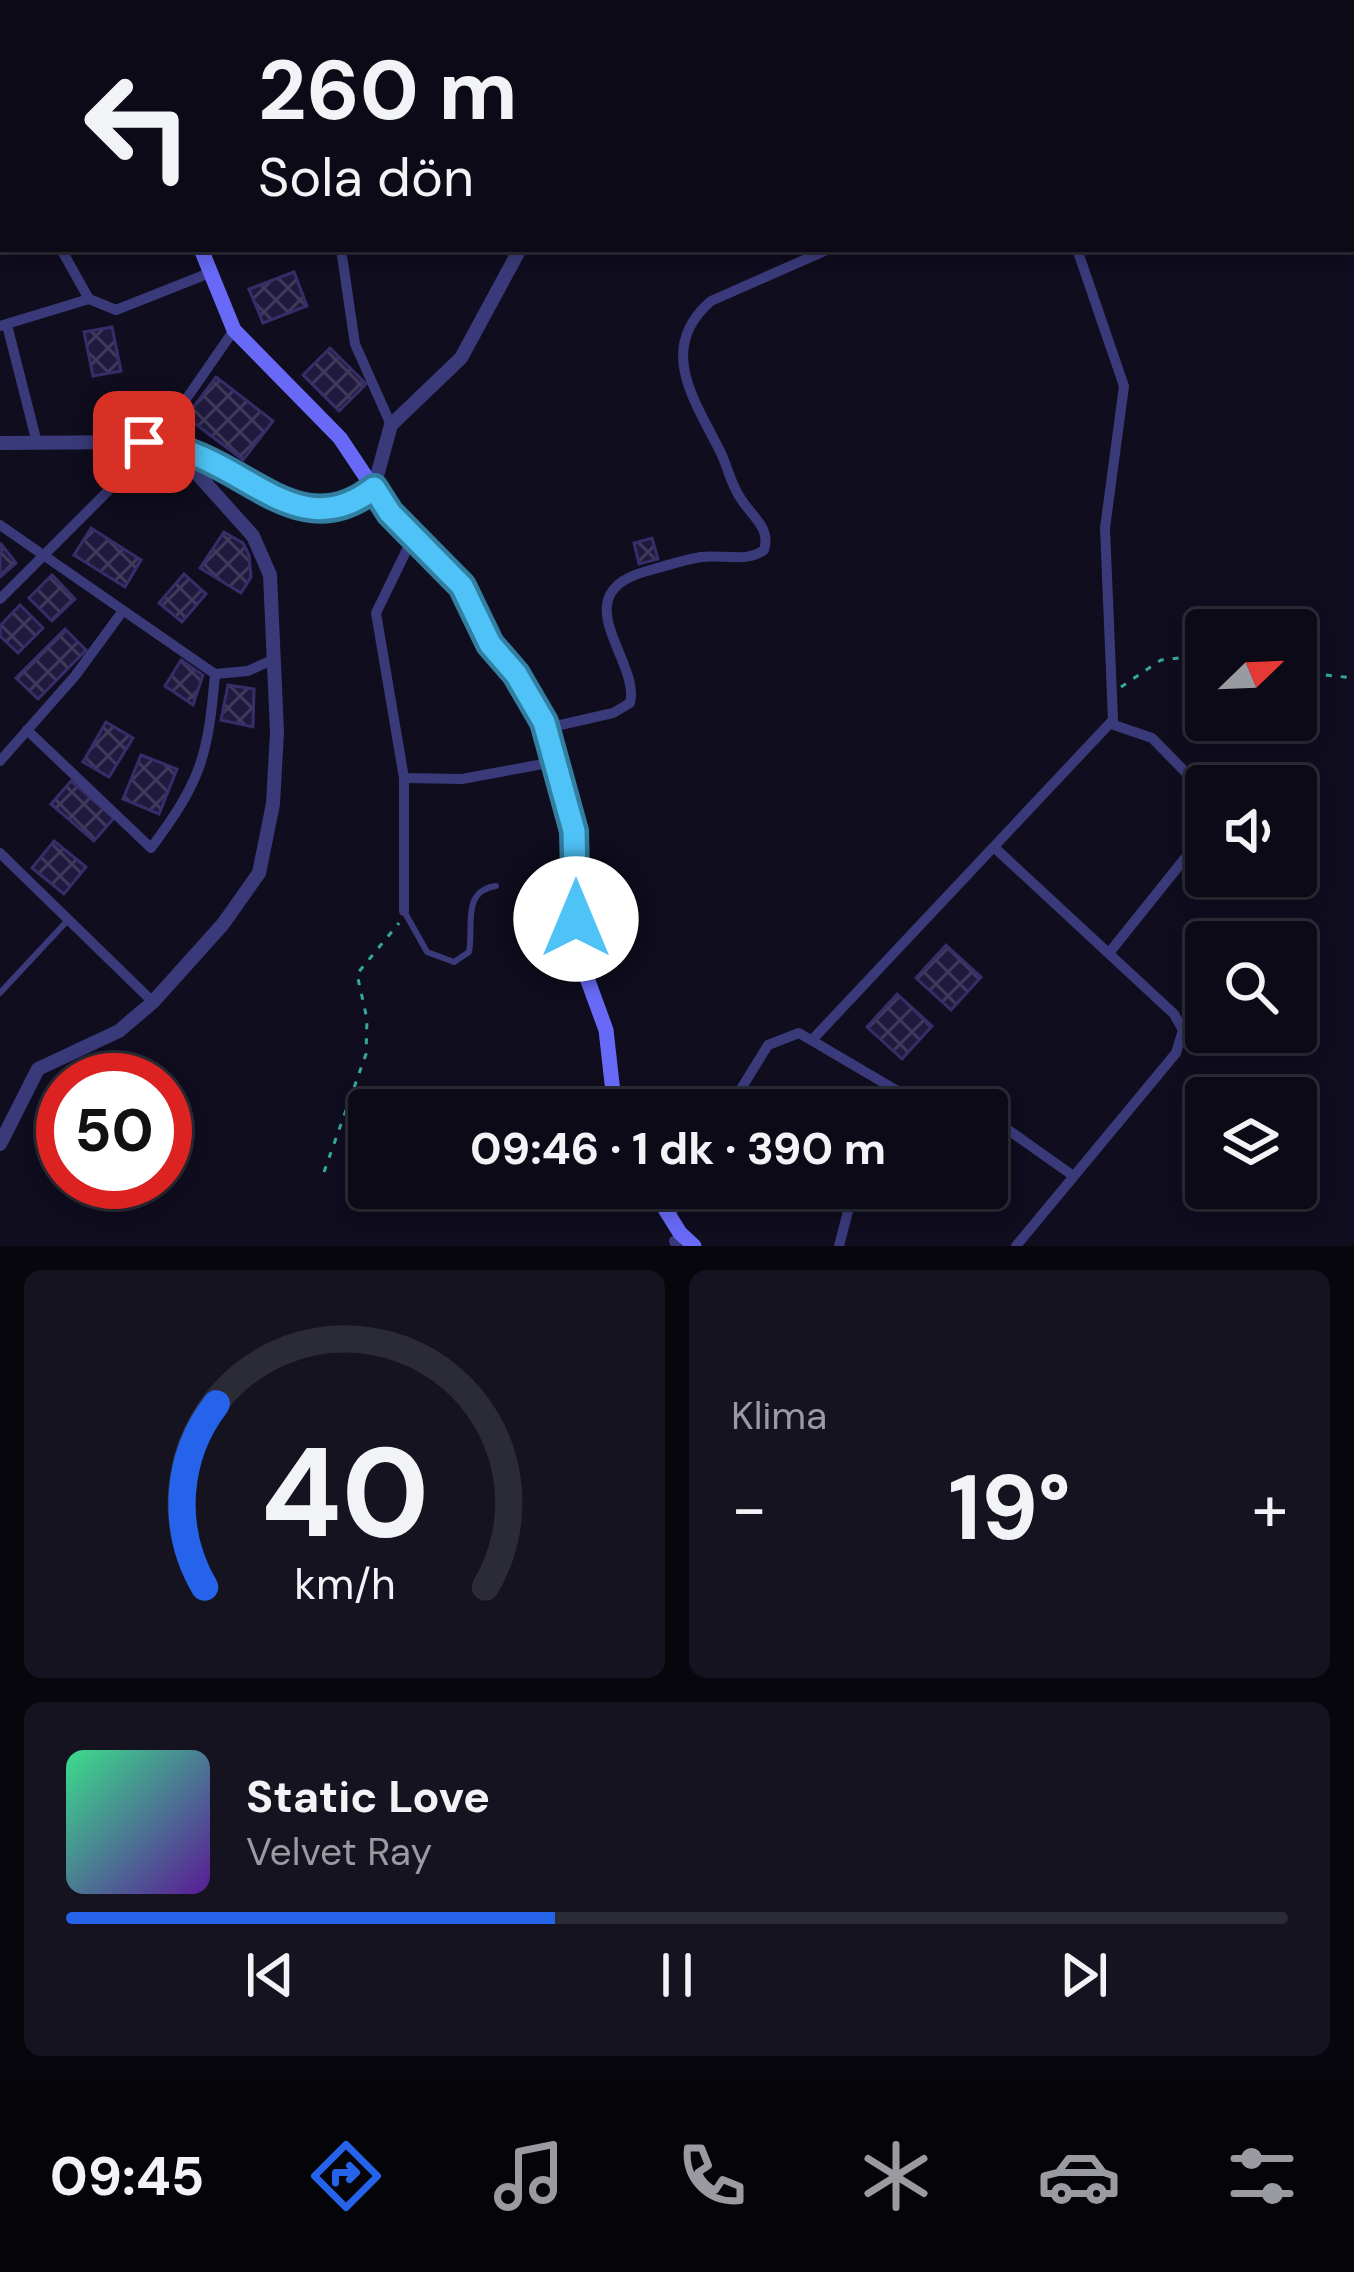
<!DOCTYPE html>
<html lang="tr">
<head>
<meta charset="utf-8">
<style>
  :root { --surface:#0b0a16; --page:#14131f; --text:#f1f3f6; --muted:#9a9aa1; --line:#2b2b35; --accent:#2563eb }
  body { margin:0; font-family:"DM Sans",sans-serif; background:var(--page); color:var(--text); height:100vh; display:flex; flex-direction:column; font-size:45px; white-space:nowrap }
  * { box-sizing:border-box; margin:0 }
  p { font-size:39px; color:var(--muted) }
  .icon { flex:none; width:66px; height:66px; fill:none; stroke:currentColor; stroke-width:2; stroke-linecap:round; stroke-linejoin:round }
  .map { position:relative; height:1246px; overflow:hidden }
  .details { display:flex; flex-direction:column; gap:24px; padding:24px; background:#06060c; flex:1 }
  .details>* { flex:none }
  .top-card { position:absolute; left:0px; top:0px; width:1356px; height:252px; box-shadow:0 6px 18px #0003,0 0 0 3px var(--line); background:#0b0a16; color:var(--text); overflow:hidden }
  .needle { width:78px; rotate:67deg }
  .controls { position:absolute; left:1185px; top:609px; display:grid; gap:24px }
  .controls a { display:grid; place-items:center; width:132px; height:132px; border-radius:12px; background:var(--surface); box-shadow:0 6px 18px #0003,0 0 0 3px var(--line); font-size:60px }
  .speed { position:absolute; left:36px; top:1053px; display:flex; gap:24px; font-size:60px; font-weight:700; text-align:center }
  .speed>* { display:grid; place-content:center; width:156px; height:156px; border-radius:50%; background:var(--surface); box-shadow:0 6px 18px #0003,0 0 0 3px var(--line); line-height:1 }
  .speed .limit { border:18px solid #d22; background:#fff; color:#111 }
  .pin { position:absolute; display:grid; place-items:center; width:102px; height:102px; color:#fff; margin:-51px; border-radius:24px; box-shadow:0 6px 18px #0006 }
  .me { position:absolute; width:132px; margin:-66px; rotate:0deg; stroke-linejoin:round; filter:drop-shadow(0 0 9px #0008) }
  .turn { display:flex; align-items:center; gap:42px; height:252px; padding:0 60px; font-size:54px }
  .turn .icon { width:156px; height:156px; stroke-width:2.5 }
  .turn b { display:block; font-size:84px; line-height:102px }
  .big { font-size:90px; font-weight:700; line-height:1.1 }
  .details .widget { flex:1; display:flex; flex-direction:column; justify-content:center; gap:18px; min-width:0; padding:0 42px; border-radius:18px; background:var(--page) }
  .details .dial { align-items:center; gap:0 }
  .dial svg { height:312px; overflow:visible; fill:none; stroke:var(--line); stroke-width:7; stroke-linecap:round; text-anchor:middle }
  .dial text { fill:var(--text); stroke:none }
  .song { display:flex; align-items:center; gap:36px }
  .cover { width:144px; height:144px; border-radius:18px; background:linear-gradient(135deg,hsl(150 70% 55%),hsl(270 70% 35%)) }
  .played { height:12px; border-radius:6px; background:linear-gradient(90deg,var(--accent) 40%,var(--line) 40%) }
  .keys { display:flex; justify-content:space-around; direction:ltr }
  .heat { display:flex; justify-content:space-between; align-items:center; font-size:66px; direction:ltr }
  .details .tiles { flex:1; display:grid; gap:24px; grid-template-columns:1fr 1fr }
  .widget:last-child { grid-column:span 2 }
  .trip { position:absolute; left:348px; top:1089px; width:660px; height:120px; border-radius:12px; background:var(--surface); box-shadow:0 6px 18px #0003,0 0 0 3px var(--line); font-weight:700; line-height:120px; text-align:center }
  .tabs { display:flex; height:192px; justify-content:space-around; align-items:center; background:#040409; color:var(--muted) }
  .tabs .icon { width:84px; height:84px }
  .tabs .active { color:var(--accent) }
  .tabs b { font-size:54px; color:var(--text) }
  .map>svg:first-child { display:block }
  .building { fill:url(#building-cross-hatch); stroke:#372d68; stroke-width:3 }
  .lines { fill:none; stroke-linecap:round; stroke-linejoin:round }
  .path { stroke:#33a99e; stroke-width:3; stroke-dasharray:6 9; stroke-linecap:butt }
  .service { stroke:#3a3a7a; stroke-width:6 }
  .minor { stroke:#3a3a7a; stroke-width:10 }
  .tertiary { stroke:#3a3a7a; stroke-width:14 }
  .secondary { stroke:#686af7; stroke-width:15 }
  .route-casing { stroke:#337fa1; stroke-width:30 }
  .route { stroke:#4fc3f7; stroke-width:21 }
</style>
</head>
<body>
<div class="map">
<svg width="1354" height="1246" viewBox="0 0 1354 1246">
  <defs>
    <pattern id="building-cross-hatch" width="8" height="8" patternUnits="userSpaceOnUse" patternTransform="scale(3)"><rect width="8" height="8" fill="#201a3e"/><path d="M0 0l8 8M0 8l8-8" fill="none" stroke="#3f3a5b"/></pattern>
  </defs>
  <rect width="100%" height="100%" fill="#0f0d1e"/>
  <g class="building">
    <path d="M 294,272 L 307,306 L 263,323 L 249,289 Z"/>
    <path d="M 112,327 L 121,371 L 93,376 L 84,332 Z"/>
    <path d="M 330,348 L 366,384 L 339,411 L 303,375 Z"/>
    <path d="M 216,377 L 273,421 L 243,460 L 186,417 Z"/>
    <path d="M 91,528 L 141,560 L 125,587 L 74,555 Z"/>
    <path d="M 224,532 L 243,543 L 249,555 L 251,577 L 241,593 L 200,568 Z"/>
    <path d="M 652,538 L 658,559 L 639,564 L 634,543 Z"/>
    <path d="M 1,544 L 16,563 L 0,577 L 0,545 Z"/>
    <path d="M 184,574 L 206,594 L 182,622 L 159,603 Z"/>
    <path d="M 52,575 L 75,599 L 52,621 L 29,598 Z"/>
    <path d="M 20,605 L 43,628 L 18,653 L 0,636 L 0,626 Z"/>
    <path d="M 65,629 L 86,650 L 38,699 L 16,678 Z"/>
    <path d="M 181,660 L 203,675 L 193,705 L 165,686 Z"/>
    <path d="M 228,685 L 254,689 L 253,727 L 221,720 Z"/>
    <path d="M 106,722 L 133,738 L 109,777 L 83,762 Z"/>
    <path d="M 141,755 L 177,769 L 159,814 L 123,799 Z"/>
    <path d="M 71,781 L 114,818 L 94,841 L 51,804 Z"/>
    <path d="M 54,841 L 86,867 L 64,894 L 32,868 Z"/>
    <path d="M 946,945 L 981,977 L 951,1010 L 916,978 Z"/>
    <path d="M 897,994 L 932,1026 L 902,1059 L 867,1027 Z"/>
  </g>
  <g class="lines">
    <g class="path">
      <path d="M 1296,672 L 1354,678"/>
      <path d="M 1121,687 L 1161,660 L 1206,655"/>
      <path d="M 324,1172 L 366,1054 L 367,1019 L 357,974 L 399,923"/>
    </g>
    <g class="service">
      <path d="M 404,911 L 427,952 L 454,962 L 469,952 C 474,927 461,891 496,886"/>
      <path d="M 0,993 L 68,920"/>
    </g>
    <g class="minor">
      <path d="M 102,0 L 104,3"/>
      <path d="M 443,0 L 445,3"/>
      <path d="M 508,0 L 508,3"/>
      <path d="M 665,0 L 671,3"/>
      <path d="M 952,0 L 954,3"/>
      <path d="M 1271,0 L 1273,3"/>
      <path d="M 278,3 L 285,0"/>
      <path d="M 1078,3 L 1090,0"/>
      <path d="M 0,128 L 3,125"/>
      <path d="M 1353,129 L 1354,131"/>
      <path d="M 0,149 L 3,153"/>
      <path d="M 0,192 L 3,190"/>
      <path d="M 61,249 L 89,299 L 116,310 L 212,272"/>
      <path d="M 341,249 L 355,344 L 391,425"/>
      <path d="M 7,325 L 36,439"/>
      <path d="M 0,326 L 89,299"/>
      <path d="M 0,525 L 215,674 C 208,757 201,781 151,848 L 27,730"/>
      <path d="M 413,537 L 376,613 L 404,778 L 462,779 L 559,761"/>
      <path d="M 0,599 L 155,444 L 234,330"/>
      <path d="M 215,674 L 248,671 L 274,659"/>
      <path d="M 1111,724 L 1152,738 L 1206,793"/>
      <path d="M 547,728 L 613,713 L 630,703 C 641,661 561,594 647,571 C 665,566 683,560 701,557 C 722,554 747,563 764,550 C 772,526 748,514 738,494 C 730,481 727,465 720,451 C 695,401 656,348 711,301 L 829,249"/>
      <path d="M 0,761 L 75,676 L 122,612"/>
      <path d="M 996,849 L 1174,1014 L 1183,1030 L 1176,1053 L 1016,1246"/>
      <path d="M 0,853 L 153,1002"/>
      <path d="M 404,911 L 404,778"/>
      <path d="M 1109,953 L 1206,832"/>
      <path d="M 812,1040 L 1113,720 L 1105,528 L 1124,386 L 1077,249"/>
      <path d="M 738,1092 L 767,1110"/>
      <path d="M 728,1110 L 768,1045 L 799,1033 L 896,1090 L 970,1110"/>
      <path d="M 886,1110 L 896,1090"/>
      <path d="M 987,1115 L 1072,1175"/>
      <path d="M 669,1217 L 685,1188"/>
      <path d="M 674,1241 L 676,1246"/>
      <path d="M 839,1246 L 854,1188"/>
    </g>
    <g class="tertiary">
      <path d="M 702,3 L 704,0"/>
      <path d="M 0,443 L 144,442 L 193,453 L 305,507 L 330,510 L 354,504 L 374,487 L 391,425 L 461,358 L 520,249"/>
      <path d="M 0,1144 L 38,1069 L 119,1031 L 153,1002 L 223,924 L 259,873 L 273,804 L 277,732 L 270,575 L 253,536 L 175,449"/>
    </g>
    <g class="secondary">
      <path d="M 0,5 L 3,6"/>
      <path d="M 201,249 L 234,330 L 340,438 L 390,513 L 456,578 L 490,643 L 516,674 L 544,722 L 575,831 L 576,948 L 606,1030 L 615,1110"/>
      <path d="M 652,1188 L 680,1233 L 694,1246"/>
    </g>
  </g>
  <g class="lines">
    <g class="route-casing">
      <path id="route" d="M 144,442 C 160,445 176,448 191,453 C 255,476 306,542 374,488 L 390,513 L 462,586 L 490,644 L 516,674 L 544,722 L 574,831 L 576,919"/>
    </g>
    <use href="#route" class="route"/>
  </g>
</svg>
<div class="controls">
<a><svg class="needle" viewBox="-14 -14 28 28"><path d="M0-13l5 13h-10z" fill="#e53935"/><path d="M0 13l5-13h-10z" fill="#9a9aa1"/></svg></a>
<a><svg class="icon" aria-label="sound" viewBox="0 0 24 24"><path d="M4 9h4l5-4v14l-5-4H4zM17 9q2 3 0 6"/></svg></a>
<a><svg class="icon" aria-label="search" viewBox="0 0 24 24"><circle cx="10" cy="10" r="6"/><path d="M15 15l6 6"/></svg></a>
<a><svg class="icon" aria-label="layers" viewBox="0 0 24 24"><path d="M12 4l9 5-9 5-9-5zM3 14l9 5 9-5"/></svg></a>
</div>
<div class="speed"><div class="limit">50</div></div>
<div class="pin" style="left:144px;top:442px;background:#d93025"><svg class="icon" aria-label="arrive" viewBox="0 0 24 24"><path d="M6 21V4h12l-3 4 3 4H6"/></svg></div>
<svg class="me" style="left:576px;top:919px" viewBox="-20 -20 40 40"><circle r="19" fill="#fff"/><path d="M0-13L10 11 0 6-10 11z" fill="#4fc3f7"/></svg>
<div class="trip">09:46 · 1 dk · 390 m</div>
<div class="top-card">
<div class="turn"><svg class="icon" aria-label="left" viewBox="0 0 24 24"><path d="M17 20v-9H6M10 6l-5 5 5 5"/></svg><div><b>260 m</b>Sola dön</div></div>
</div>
</div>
<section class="details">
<div class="tiles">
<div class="widget dial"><svg viewBox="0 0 100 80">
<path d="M14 69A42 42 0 1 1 86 69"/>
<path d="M14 69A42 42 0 0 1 17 22" stroke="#2563eb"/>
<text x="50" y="56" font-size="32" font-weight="700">40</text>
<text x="50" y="72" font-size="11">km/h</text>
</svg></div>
<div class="widget"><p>Klima</p>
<div class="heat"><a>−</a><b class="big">19°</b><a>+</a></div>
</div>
<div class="widget">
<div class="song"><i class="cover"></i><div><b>Static Love</b><p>Velvet Ray</p></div></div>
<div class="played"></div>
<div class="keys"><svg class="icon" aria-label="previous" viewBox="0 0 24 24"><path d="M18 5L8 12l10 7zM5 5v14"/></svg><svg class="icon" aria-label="pause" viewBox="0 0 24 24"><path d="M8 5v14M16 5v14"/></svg><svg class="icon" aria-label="next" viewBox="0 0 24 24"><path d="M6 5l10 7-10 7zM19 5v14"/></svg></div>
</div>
</div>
</section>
<nav class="tabs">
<b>09:45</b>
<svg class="icon active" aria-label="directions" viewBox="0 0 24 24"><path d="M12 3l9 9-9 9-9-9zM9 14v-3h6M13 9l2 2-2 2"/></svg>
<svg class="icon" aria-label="music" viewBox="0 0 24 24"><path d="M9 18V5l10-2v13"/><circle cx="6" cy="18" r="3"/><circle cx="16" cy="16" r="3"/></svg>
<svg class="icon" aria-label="phone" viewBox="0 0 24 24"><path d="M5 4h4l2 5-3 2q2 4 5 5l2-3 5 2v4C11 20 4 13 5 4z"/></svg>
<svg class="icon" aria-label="climate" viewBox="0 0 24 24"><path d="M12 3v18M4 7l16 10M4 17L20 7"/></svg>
<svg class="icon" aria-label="car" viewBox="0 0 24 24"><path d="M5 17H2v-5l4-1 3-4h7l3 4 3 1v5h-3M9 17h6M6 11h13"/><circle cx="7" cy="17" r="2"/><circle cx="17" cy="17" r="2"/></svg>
<svg class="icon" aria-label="filters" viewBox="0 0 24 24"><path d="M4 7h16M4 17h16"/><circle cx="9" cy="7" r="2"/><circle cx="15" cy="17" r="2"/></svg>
</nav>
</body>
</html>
